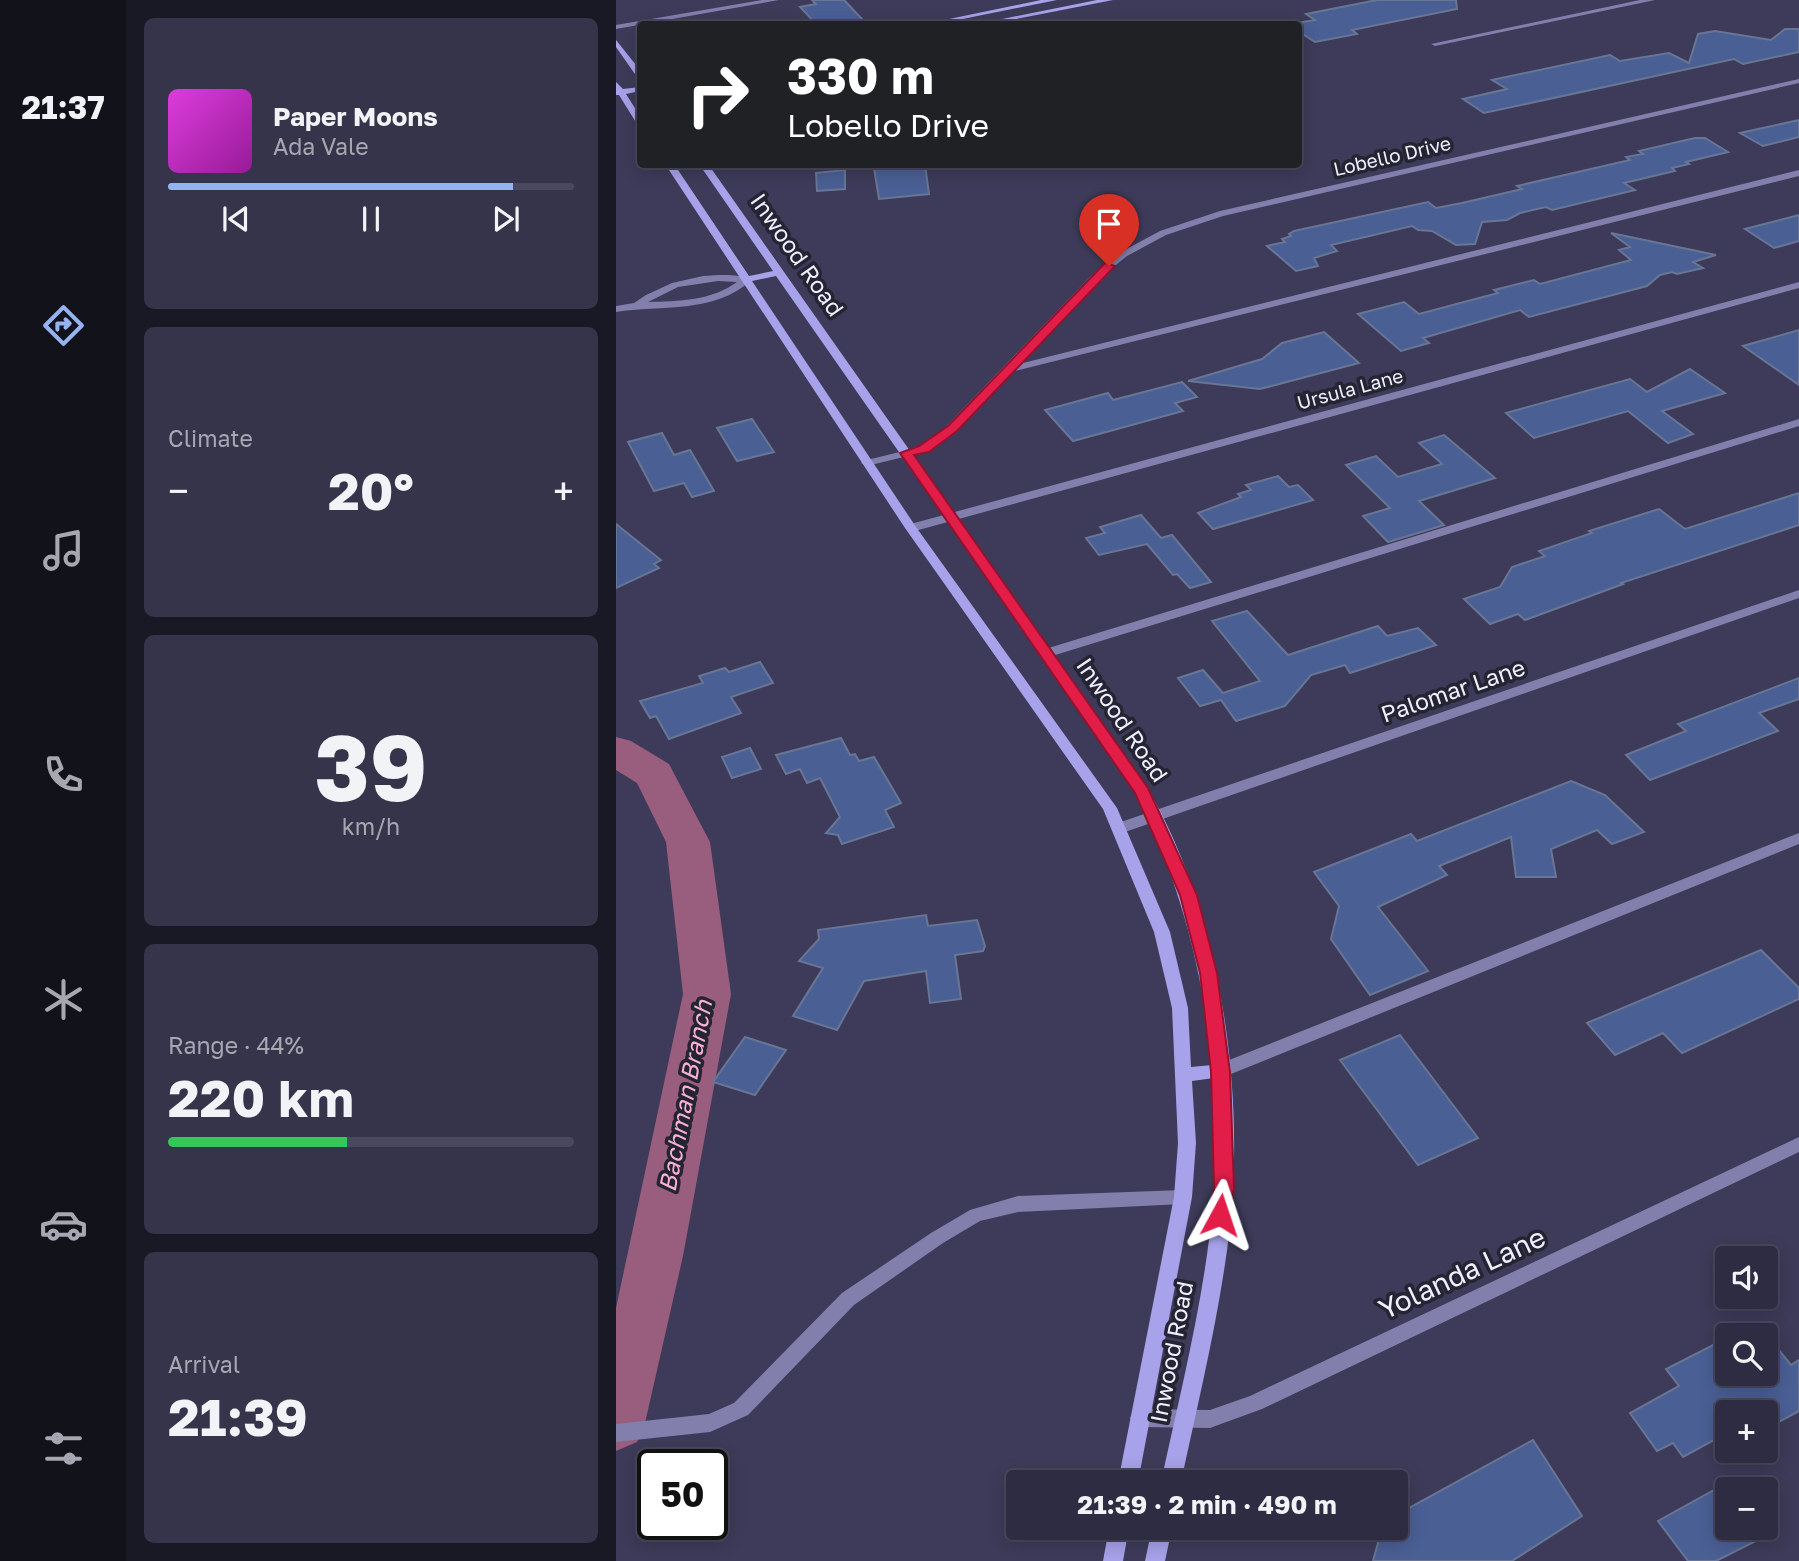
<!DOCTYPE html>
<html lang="en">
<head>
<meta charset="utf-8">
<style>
  :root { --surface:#2e2c43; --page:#36344a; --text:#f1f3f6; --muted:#a7a7b2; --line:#49485c; --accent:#95b2f1 }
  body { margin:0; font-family:"Golos Text",sans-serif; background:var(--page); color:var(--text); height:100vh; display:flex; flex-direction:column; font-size:26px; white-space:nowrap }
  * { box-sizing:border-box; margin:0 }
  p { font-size:23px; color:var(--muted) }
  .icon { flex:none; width:38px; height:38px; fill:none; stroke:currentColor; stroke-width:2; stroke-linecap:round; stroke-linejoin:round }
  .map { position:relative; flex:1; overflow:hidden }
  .drawer { display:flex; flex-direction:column; gap:18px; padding:18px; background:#191825; width:490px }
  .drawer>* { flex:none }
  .banner { position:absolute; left:21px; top:21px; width:665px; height:147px; border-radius:7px; box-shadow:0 4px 18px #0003,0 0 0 2px var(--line); background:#202124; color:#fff; overflow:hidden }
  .controls { position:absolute; left:1099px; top:1246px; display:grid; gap:14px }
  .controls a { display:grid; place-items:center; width:63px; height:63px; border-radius:7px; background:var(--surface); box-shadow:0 4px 18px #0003,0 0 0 2px var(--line); font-size:35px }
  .speed { position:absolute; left:21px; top:1449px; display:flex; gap:14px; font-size:35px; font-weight:700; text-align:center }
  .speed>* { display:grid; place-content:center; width:91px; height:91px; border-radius:50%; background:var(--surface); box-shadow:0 4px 18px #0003,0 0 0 2px var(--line); line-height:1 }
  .speed .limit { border:4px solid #111; border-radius:10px; background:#fff; color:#111 }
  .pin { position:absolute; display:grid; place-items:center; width:60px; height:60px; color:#fff; margin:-72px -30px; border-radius:50% 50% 50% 0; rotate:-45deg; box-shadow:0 0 7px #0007 }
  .pin .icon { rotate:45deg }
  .me { position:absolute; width:77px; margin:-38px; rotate:5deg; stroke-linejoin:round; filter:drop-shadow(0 0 5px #0008) }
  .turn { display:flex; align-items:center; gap:24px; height:147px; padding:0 35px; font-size:32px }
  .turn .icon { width:91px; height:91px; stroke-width:2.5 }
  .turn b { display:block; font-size:49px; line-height:60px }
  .big { font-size:52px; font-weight:700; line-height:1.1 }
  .drawer .widget { flex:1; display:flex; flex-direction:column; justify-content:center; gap:10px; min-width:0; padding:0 24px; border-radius:10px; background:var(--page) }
  .drawer .dial { align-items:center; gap:0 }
  .dial b { font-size:91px; line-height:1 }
  .song { display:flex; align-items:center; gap:21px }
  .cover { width:84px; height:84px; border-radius:10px; background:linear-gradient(135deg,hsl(300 70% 55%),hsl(300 70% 35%)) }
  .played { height:7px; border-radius:4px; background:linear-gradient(90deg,var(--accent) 85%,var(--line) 85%) }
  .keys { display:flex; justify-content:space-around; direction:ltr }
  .heat { display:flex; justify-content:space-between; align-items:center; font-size:38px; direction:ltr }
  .charge { height:10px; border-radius:5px; background:linear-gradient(90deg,#34c759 44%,var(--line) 0) }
  .trip { position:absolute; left:390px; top:1470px; width:402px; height:70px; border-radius:7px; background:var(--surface); box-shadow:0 4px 18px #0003,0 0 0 2px var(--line); font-weight:700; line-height:70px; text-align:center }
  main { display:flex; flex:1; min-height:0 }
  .dock { display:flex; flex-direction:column; width:126px; justify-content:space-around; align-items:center; background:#12121b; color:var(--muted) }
  .dock .icon { width:49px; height:49px }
  .dock .selected { color:var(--accent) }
  .dock b { font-size:32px; color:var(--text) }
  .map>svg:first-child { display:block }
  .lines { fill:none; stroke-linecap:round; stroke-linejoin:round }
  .river { fill:#995d7d; fill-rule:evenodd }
  .building { fill:#4a5f94; stroke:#687595; stroke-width:2 }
  .lane { fill:#827fac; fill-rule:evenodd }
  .street { fill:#827fac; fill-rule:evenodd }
  .secondary { fill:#a7a2e9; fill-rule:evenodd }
  .route { fill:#e11d48; stroke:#92132f; stroke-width:2 }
  .labels { text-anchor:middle; stroke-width:7; stroke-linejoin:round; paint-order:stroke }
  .far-street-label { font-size:19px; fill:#f0efff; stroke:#252432 }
  .street-label { font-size:23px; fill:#f0efff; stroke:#252432 }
  .water-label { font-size:24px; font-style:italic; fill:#f9b1d6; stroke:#252432 }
  .near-street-label { font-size:28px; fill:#f0efff; stroke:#252432 }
</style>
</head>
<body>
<main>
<nav class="dock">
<b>21:37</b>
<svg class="icon selected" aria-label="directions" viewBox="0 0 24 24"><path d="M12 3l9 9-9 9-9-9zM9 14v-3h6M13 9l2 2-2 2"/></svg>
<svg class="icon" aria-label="music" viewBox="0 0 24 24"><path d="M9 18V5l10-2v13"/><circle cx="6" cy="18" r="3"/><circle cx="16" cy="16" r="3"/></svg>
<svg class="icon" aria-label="phone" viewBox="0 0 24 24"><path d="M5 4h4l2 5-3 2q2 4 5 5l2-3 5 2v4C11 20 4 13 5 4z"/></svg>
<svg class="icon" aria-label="climate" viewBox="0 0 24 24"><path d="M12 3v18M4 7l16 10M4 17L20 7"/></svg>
<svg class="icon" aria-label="car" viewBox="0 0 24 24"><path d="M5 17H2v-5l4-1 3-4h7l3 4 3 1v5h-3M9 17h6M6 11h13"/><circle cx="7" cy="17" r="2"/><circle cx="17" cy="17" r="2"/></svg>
<svg class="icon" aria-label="filters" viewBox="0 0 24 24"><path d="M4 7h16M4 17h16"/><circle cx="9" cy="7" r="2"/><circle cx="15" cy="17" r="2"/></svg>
</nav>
<section class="drawer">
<div class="widget">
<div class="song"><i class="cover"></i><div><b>Paper Moons</b><p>Ada Vale</p></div></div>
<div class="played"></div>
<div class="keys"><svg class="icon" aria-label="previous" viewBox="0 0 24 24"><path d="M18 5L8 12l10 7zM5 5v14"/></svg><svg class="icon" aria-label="pause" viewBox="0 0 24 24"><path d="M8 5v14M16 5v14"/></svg><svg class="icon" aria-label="next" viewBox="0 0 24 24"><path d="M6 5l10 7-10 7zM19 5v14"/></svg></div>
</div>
<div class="widget"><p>Climate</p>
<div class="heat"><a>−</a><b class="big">20°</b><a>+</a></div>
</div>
<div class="widget dial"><b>39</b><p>km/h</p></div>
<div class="widget"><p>Range · 44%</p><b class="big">220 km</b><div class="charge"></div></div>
<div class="widget"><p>Arrival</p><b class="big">21:39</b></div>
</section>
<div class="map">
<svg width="1183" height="1561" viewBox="0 0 1183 1561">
  <rect width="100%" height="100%" fill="#3d3b59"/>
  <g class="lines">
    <path class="river" d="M 0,737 L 15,741 L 53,764 L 94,842 L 115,994 L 67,1256 L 29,1423 L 21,1442 L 0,1451 L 0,1308 L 67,994 L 50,842 L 21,783 L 0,770 Z"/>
  </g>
  <g class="building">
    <path d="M 196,0 L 228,0 L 247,20 L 200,24 L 184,7 L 200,4 Z"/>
    <path d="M 761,0 L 840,0 L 841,9 L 736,30 L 741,34 L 699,42 L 682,31 L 682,24 L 675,24 L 699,20 L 690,14 Z"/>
    <path d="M 1169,29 L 1183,29 L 1183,52 L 1127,64 L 1118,59 L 868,113 L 847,99 L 891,89 L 876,80 L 994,55 L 1004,61 L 1053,53 L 1073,63 L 1082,34 L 1099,31 L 1155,40 Z"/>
    <path d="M 1183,120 L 1183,137 L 1147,146 L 1124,133 Z"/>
    <path d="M 1079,138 L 1089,138 L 1112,152 L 1070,162 L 1073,164 L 1056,168 L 1059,171 L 1008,183 L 1019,190 L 936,210 L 930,207 L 904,213 L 891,220 L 866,222 L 859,244 L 840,245 L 816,231 L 802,230 L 796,226 L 715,245 L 721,251 L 698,258 L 702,266 L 680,271 L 651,246 L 669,242 L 666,239 L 675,236 L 673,234 L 678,231 L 812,202 L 820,208 L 846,203 L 906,189 L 901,186 L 1014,160 L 1010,157 L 1027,154 L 1023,151 Z"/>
    <path d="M 266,164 L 309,164 L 313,194 L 263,199 L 258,168 Z"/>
    <path d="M 229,170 L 229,189 L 201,191 L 200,173 Z"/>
    <path d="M 1183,215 L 1183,241 L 1158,248 L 1129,229 Z"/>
    <path d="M 995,233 L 1100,255 L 1077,262 L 1087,268 L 1061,274 L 1056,272 L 1044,275 L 1031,286 L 913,317 L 904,310 L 807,338 L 813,343 L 785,351 L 742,314 L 788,302 L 803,314 L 882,293 L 878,290 L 918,280 L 924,284 L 1015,260 L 1003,250 L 1014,247 Z"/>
    <path d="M 1183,330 L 1183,385 L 1127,346 Z"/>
    <path d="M 708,332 L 743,363 L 644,389 L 572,381 L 646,359 L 666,343 Z"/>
    <path d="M 1074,369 L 1109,393 L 1046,411 L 1077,434 L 1052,443 L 1012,411 L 918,438 L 890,413 L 1014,379 L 1031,392 Z"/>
    <path d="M 566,382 L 581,397 L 559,403 L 567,411 L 457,441 L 429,410 L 492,393 L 497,400 Z"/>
    <path d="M 136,419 L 158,452 L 121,461 L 101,428 Z"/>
    <path d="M 46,433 L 58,455 L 74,450 L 98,491 L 76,497 L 68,483 L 38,491 L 12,442 Z"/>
    <path d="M 828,435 L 879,478 L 803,501 L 828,525 L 772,542 L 747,516 L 774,508 L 730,465 L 760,456 L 782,477 L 826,464 L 803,443 Z"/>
    <path d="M 662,476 L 673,487 L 682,485 L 697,500 L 597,529 L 582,513 L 625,497 L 622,494 L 635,490 L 630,485 Z"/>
    <path d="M 1183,493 L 1183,525 L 1005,583 L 1007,584 L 909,620 L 902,614 L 874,624 L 848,599 L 884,587 L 896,567 L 929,556 L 923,551 L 976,533 L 973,531 L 1043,509 L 1069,529 Z"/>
    <path d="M 525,515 L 545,538 L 556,535 L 595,582 L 574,588 L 561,574 L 557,575 L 531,544 L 483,555 L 470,538 L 489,533 L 484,527 Z"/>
    <path d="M 0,524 L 45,560 L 38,564 L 43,568 L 0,588 Z"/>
    <path d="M 631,611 L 672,655 L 762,626 L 771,636 L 802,628 L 820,645 L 734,673 L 729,665 L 695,675 L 669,706 L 620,721 L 605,700 L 584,706 L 562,678 L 587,670 L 607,693 L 644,681 L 596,621 Z"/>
    <path d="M 144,662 L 157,683 L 115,697 L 125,713 L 53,739 L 40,716 L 34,718 L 24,701 L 87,683 L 83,676 L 109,668 L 113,672 Z"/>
    <path d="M 1183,678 L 1183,699 L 1143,713 L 1162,731 L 1034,780 L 1010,755 L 1070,731 L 1062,724 Z"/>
    <path d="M 225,738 L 234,755 L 239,754 L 243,761 L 258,757 L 285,803 L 269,810 L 278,827 L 226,844 L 222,835 L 210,833 L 224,817 L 204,778 L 191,783 L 184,769 L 170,774 L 160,755 Z"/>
    <path d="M 134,748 L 145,769 L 116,778 L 106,757 Z"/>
    <path d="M 955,781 L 989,795 L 1028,832 L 996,844 L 981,830 L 935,849 L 940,877 L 900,877 L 895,837 L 823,866 L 831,875 L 762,907 L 812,971 L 754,995 L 715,939 L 723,906 L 698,872 L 795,834 L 801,841 Z"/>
    <path d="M 310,915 L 312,926 L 361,920 L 369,946 L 367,951 L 339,955 L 345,999 L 314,1003 L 310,971 L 248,981 L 221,1030 L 177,1016 L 207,968 L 183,961 L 203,939 L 202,930 Z"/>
    <path d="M 1145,950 L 1183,988 L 1183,999 L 1066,1053 L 1047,1033 L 999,1055 L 971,1023 Z"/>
    <path d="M 784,1035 L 862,1138 L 802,1165 L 724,1060 Z"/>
    <path d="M 129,1037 L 170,1050 L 139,1095 L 97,1082 Z"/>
    <path d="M 1150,1334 L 1175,1365 L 1183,1360 L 1183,1411 L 1150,1429 L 1150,1412 L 1111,1412 L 1111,1433 L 1067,1457 L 1057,1443 L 1041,1451 L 1014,1413 L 1063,1386 L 1050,1369 L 1111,1338 L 1111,1374 L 1150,1374 Z"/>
    <path d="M 917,1440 L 966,1516 L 896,1561 L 757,1561 L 766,1528 L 780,1528 L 780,1515 Z"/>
    <path d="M 1098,1490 L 1111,1506 L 1111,1528 L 1129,1528 L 1140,1541 L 1100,1561 L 1072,1561 L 1042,1521 Z"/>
  </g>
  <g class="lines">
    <g class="lane">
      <path d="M 146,0 L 163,0 L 0,29 L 0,25 Z"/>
      <path d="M 1024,0 L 1039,0 L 819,46 L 815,44 Z"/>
      <path d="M 1183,170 L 1183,176 L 391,373 L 386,370 L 387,368 Z"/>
      <path d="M 1183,419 L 1183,426 L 436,656 L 431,657 L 425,653 L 426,650 Z"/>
      <path d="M 1183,833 L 1183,844 L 610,1076 L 604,1078 L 598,1076 L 596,1071 L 598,1066 Z"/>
      <path d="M 567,1190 L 573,1192 L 576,1197 L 573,1202 L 567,1204 L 402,1212 L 364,1221 L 327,1243 L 238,1305 L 132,1415 L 94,1432 L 0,1442 L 0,1424 L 93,1414 L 118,1403 L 226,1293 L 315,1233 L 354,1210 L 402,1196 Z"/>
    </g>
    <g class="street">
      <path d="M 1183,79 L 1183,83 L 607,216 L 550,235 L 511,256 L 481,280 L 329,440 L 312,451 L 251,466 L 245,463 L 247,461 L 304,447 L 321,436 L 475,276 L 505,252 L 544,231 L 604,211 Z"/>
      <path d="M 87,276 C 102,275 122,273 135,280 C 100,314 44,305 0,312 L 0,306 L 18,303 L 30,295 L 56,283 ZM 102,281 L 121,282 C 95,301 63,301 32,302 L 62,287 Z"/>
      <path d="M 1183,282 L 1183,288 L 299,531 L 295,532 L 289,528 L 291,525 Z"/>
      <path d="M 1183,590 L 1183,598 L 509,832 L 504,833 L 497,828 L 499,824 Z"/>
      <path d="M 1183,1137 L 1183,1152 L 646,1409 L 594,1428 L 524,1427 L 517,1424 L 514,1418 L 517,1412 L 524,1409 L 594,1410 L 634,1396 Z"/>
    </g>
    <g class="secondary">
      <path d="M 425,0 L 441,0 L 322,24 L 309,24 Z"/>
      <path d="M 481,0 L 497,0 L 375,24 L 361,24 Z"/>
      <path d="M 0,40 L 24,70 L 24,77 L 21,77 L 0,47 Z"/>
      <path d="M 0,82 L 7,89 L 24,87 L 24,91 L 10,94 L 24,116 L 24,124 L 21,124 L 3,95 L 0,95 Z"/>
      <path d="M 49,164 L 58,164 L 133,276 L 157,271 L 83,164 L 92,164 L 532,789 C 604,913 629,1085 614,1227 C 604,1313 583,1398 565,1482 L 545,1482 C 574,1348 610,1216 598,1078 L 576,1081 L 580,1143 L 576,1197 L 522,1482 L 502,1482 L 558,1197 L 562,1143 L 556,1008 L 538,932 L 487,809 L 289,528 ZM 160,276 L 521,793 C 563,882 587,968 596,1065 L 575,1067 L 572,1008 L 554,932 L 501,808 L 300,527 L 136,281 Z"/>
      <path d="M 493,1528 L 513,1528 L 507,1561 L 487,1561 Z"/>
      <path d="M 536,1528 L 556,1528 L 549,1561 L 529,1561 Z"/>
    </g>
  </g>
  <path class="route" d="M 489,263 L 499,266 L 341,431 L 313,452 L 298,455 L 532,788 L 581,895 L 601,973 L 614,1072 L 618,1189 L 612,1221 L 604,1223 L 597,1221 L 594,1215 L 598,1189 L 595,1072 L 584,973 L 564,895 L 519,793 L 284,453 L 303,446 L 332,426 Z"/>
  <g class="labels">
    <g class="far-street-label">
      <text transform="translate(776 156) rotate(-13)" y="7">Lobello Drive</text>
      <text transform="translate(734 389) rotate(-15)" y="7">Ursula Lane</text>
    </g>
    <g class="street-label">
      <text transform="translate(181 255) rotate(55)" y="8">Inwood Road</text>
      <text transform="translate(837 691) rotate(-19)" y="8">Palomar Lane</text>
      <text transform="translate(506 720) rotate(56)" y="8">Inwood Road</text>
      <text transform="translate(556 1352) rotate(-79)" y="8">Inwood Road</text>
    </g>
    <g class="water-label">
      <text transform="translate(70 1096) rotate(-79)" y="8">Bachman Branch</text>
    </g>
    <g class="near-street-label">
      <text transform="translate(846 1273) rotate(-25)" y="10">Yolanda Lane</text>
    </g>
  </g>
</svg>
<div class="controls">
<a><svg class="icon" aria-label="sound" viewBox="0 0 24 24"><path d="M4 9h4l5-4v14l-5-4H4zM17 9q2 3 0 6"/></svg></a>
<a><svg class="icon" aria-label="search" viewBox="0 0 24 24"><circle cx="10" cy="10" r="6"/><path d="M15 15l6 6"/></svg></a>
<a>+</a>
<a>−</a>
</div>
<div class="speed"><div class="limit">50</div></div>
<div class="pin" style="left:493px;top:266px;background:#d93025"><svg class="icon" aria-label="arrive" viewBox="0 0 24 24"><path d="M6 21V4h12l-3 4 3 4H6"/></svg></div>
<svg class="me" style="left:604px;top:1215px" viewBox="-20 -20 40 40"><path d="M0-17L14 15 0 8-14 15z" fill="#e11d48" stroke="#fff" stroke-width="4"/></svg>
<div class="trip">21:39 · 2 min · 490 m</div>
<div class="banner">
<div class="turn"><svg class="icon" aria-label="right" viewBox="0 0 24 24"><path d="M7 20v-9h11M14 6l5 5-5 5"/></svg><div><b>330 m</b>Lobello Drive</div></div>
</div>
</div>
</main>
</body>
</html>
